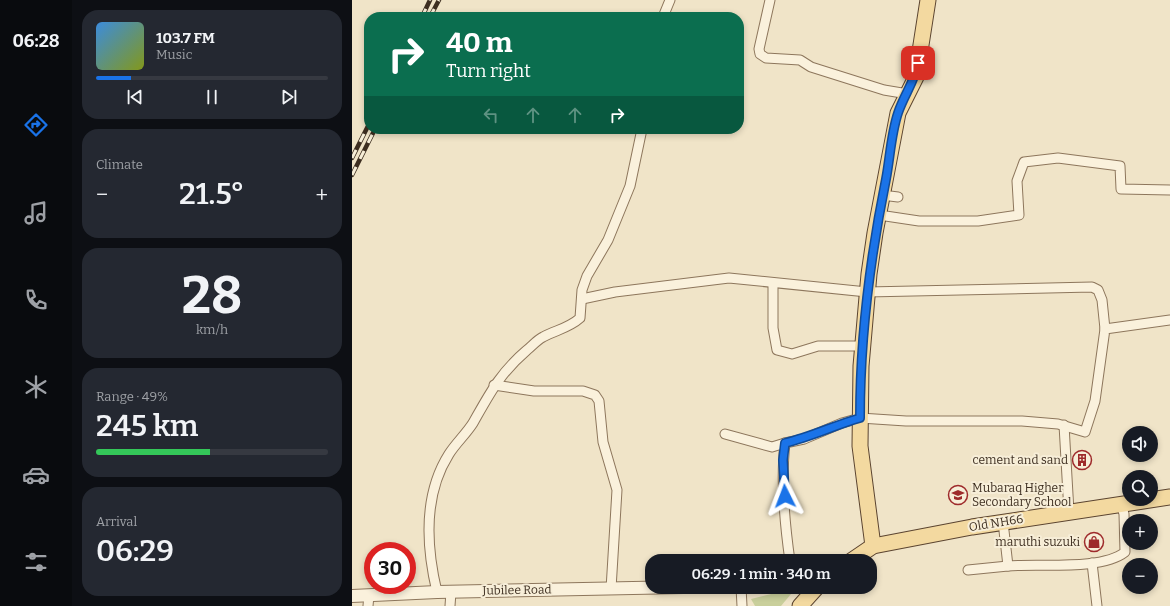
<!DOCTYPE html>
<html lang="en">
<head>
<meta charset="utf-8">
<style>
  :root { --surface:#171b24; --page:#242831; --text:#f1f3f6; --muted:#9ea1a6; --line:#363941; --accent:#1a73e8 }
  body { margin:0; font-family:Bitter,serif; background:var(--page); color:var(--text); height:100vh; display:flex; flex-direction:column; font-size:15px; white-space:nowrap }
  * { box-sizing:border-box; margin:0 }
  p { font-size:13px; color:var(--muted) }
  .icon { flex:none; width:22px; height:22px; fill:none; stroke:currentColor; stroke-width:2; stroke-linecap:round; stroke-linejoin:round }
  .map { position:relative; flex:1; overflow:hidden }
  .side { display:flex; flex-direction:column; gap:10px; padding:10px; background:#0d0f14; width:280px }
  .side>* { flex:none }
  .hud { position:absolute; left:12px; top:12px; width:380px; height:122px; border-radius:16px; box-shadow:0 2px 6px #0003; background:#0b6e4f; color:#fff; overflow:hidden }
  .buttons { position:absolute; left:770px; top:426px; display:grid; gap:8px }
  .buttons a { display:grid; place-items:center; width:36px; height:36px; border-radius:50%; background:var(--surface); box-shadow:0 2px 6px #0003; font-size:20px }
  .speed { position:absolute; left:12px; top:542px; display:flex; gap:8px; font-size:20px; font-weight:700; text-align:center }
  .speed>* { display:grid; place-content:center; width:52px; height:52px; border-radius:50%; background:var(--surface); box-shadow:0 2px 6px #0003; line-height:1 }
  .speed .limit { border:6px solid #d22; background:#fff; color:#111 }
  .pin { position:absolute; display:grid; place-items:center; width:34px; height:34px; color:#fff; margin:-17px; border-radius:8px; box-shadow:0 2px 6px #0006 }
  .me { position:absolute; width:44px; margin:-22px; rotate:357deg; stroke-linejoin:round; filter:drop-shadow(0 0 3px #0008) }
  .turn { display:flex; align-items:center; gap:14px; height:84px; padding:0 16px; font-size:18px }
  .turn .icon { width:52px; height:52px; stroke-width:2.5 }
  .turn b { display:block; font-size:28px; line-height:34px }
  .lanes { display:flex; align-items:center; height:38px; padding:0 16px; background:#0003; justify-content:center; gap:20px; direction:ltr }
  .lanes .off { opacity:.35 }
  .big { font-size:30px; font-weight:600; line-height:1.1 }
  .side .card { flex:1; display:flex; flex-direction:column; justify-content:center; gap:6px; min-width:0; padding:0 14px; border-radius:16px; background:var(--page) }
  .side .dial { align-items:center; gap:0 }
  .dial b { font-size:52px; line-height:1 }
  .song { display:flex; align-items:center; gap:12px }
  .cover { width:48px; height:48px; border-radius:6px; background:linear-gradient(135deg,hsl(210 70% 55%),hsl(70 70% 35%)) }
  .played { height:4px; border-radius:2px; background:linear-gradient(90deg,var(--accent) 15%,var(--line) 15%) }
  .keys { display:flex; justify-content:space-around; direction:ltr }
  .heat { display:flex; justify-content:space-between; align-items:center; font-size:22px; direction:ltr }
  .charge { height:6px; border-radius:3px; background:linear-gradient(90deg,#34c759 49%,var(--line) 0) }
  .trip { position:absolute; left:293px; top:554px; width:232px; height:40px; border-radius:16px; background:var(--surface); box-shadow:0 2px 6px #0003; font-weight:600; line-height:40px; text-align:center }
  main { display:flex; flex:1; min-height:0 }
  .tabs { display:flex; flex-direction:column; width:72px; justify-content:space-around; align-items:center; background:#090b0e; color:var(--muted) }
  .tabs .icon { width:28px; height:28px }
  .tabs .selected { color:var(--accent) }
  .tabs b { font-size:18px; color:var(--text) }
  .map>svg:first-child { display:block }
  .green { fill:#c9cf9b }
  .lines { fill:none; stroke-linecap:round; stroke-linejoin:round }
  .minor-casing { stroke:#8d765c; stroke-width:11 }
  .tertiary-casing { stroke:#8d765c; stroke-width:14 }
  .primary-casing { stroke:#5b4430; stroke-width:17 }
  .minor { stroke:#faf1dc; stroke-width:9 }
  .tertiary { stroke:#faf1dc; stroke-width:12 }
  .primary { stroke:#f3d9a0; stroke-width:15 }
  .rail-casing { stroke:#3d2e20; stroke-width:4.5 }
  .rail { stroke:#f7eed8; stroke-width:3; stroke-dasharray:9; stroke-linecap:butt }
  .route-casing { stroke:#114b97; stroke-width:10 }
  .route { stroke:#1a73e8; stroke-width:7 }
  .labels { text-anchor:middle; stroke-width:4; stroke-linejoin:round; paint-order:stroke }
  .poi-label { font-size:12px; fill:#3d2e20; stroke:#f7eed8; text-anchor:end }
  .street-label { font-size:12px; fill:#3d2e20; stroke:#f7eed8 }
</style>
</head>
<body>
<main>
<nav class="tabs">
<b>06:28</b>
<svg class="icon selected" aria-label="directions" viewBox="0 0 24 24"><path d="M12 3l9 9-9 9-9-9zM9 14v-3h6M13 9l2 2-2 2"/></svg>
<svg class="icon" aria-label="music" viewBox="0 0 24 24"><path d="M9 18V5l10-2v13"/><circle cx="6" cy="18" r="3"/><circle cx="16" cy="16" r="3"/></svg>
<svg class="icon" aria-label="phone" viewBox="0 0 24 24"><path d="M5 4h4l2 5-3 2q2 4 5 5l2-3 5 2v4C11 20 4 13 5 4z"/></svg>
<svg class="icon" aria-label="climate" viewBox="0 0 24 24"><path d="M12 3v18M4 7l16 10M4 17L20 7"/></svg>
<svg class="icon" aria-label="car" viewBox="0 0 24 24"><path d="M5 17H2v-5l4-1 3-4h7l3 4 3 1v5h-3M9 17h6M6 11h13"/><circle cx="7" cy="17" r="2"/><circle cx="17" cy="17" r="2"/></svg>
<svg class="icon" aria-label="filters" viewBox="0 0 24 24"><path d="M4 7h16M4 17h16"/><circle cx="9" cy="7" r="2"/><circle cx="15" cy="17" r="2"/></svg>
</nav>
<section class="side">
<div class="card">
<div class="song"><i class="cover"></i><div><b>103.7 FM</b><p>Music</p></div></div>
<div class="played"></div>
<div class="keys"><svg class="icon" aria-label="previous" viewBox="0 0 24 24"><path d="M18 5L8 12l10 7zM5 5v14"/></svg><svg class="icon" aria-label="pause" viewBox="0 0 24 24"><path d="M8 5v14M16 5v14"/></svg><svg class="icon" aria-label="next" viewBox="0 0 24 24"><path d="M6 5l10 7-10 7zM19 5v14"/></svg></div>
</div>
<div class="card"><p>Climate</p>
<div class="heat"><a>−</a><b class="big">21.5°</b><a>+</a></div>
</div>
<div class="card dial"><b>28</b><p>km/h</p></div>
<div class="card"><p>Range · 49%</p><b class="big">245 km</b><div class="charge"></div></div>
<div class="card"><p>Arrival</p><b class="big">06:29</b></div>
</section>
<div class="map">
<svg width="818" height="606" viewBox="0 0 818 606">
  <rect width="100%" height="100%" fill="#f0e4c8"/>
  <path class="green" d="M 444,588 L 429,606 L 403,606 L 399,599 Z"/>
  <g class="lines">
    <g class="minor-casing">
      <g id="minor">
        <path d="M 418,0 L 407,49 L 408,54 L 414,58 L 448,60 L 459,67 L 532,90 L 556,94"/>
        <path d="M 311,17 L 318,0"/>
        <path d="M 530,195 L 546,197"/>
        <path d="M 527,215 L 567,221 L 626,221 L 667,215 L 665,181 L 672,162 L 706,158 L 768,166 L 769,189 L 818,190"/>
        <path d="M 421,283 L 421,328 L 425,350 L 440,354 L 466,346 L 510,346"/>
        <path d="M 230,299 L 263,292 L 377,278 L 515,292 L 740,287 L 746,290 L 750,300 L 753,329"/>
        <path d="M 142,385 L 182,391 L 231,391 L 243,395 L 247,401 L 251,442 L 265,490 L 259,589"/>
        <path d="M 712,425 L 717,512"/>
        <path d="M 373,434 L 420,447 L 433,443"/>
        <path d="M 651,522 L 656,566 C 687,563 749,571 773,552 L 772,514 L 769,504"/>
        <path d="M 438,561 C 433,526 429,478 433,443 L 452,439 L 490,423 L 508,418 L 554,421 L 670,421 L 706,424 L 733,432 L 743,401 L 753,329 L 818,320"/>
        <path d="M 740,563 L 745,606"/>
        <path d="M 616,570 L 656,566"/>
        <path d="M 389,587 L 390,606"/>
        <path d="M 85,592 C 74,546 71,495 97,454 C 104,443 114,434 121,423 C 138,393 148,373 175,350 C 180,346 185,340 191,337 C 204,330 217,328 228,318 L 230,290 L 235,276 L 256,240 L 278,186 L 290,129"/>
        <path d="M 16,606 L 17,595"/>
        <path d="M 98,606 L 99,592"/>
      </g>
    </g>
    <g class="tertiary-casing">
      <path id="tertiary" d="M 0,596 L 85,592 L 331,587"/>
    </g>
    <g class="primary-casing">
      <g id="primary">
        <path d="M 521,546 L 508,446 L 509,366 L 517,274 L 523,233 L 546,113 L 564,77 L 576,0"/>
        <path d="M 499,561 L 521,546 L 620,527 L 818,497"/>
        <path d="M 448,606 L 465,587"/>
      </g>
    </g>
    <use href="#minor" class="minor"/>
    <use href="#tertiary" class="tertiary"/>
    <use href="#primary" class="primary"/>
    <g class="rail-casing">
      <g id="rail">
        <path d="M 70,17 L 78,0"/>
        <path d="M 78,17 L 87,0"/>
        <path d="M 0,158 L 17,124"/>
        <path d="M 0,175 L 23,129"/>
      </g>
    </g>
    <use href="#rail" class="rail"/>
  </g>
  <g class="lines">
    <g class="route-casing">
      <path id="route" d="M 433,496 L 431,460 L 433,443 C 459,437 483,425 508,418 C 508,337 518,258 534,179 C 538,158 539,134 546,113 C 552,95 563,81 566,63"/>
    </g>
    <use href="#route" class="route"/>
  </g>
  <defs>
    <g id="building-ring" transform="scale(1)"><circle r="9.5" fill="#f7eed8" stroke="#9e2a2b" stroke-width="1.5"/><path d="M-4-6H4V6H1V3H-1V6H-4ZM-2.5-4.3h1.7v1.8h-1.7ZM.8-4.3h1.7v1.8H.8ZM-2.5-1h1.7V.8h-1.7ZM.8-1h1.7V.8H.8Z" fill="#9e2a2b"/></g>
    <g id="school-ring" transform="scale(1)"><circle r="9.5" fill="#f7eed8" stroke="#9e2a2b" stroke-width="1.5"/><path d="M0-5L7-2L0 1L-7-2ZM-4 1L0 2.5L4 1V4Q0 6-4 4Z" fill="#9e2a2b"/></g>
    <g id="shop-ring" transform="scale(1)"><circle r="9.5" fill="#f7eed8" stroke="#9e2a2b" stroke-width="1.5"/><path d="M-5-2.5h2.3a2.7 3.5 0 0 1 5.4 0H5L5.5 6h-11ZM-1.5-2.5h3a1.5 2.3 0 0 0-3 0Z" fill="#9e2a2b"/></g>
  </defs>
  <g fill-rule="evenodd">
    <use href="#building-ring" x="730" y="460"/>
    <use href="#school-ring" x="606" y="495"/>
    <use href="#shop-ring" x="742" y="542"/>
  </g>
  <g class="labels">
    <g class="poi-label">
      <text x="716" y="464">cement and sand</text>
      <text x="620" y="492" text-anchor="start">Mubaraq Higher<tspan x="620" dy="14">Secondary School</tspan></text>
      <text x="728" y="546">maruthi suzuki</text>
    </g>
    <g class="street-label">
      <text transform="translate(644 523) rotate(-9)" y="4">Old NH66</text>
      <text transform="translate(165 590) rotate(-1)" y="4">Jubilee Road</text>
    </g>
  </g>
</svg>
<div class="buttons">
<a><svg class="icon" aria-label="sound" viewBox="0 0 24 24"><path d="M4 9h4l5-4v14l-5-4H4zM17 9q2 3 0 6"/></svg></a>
<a><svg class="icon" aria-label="search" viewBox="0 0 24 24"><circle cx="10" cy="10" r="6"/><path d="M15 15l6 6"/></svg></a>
<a>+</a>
<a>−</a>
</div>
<div class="speed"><div class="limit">30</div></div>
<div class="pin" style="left:566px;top:63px;background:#d93025"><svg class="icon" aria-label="arrive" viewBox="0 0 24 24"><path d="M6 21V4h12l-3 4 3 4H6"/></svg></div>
<svg class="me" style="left:433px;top:496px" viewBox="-20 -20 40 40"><path d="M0-17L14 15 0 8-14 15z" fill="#1a73e8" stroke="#fff" stroke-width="4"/></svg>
<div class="trip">06:29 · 1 min · 340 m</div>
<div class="hud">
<div class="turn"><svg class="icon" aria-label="right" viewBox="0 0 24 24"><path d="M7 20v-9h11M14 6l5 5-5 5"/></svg><div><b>40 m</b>Turn right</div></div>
<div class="lanes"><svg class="icon off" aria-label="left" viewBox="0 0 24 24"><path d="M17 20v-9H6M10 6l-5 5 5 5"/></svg><svg class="icon off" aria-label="ahead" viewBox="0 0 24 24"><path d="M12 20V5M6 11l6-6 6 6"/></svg><svg class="icon off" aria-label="ahead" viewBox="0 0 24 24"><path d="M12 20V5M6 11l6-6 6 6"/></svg><svg class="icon" aria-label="right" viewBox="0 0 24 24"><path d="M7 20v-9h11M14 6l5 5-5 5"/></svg></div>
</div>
</div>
</main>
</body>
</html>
